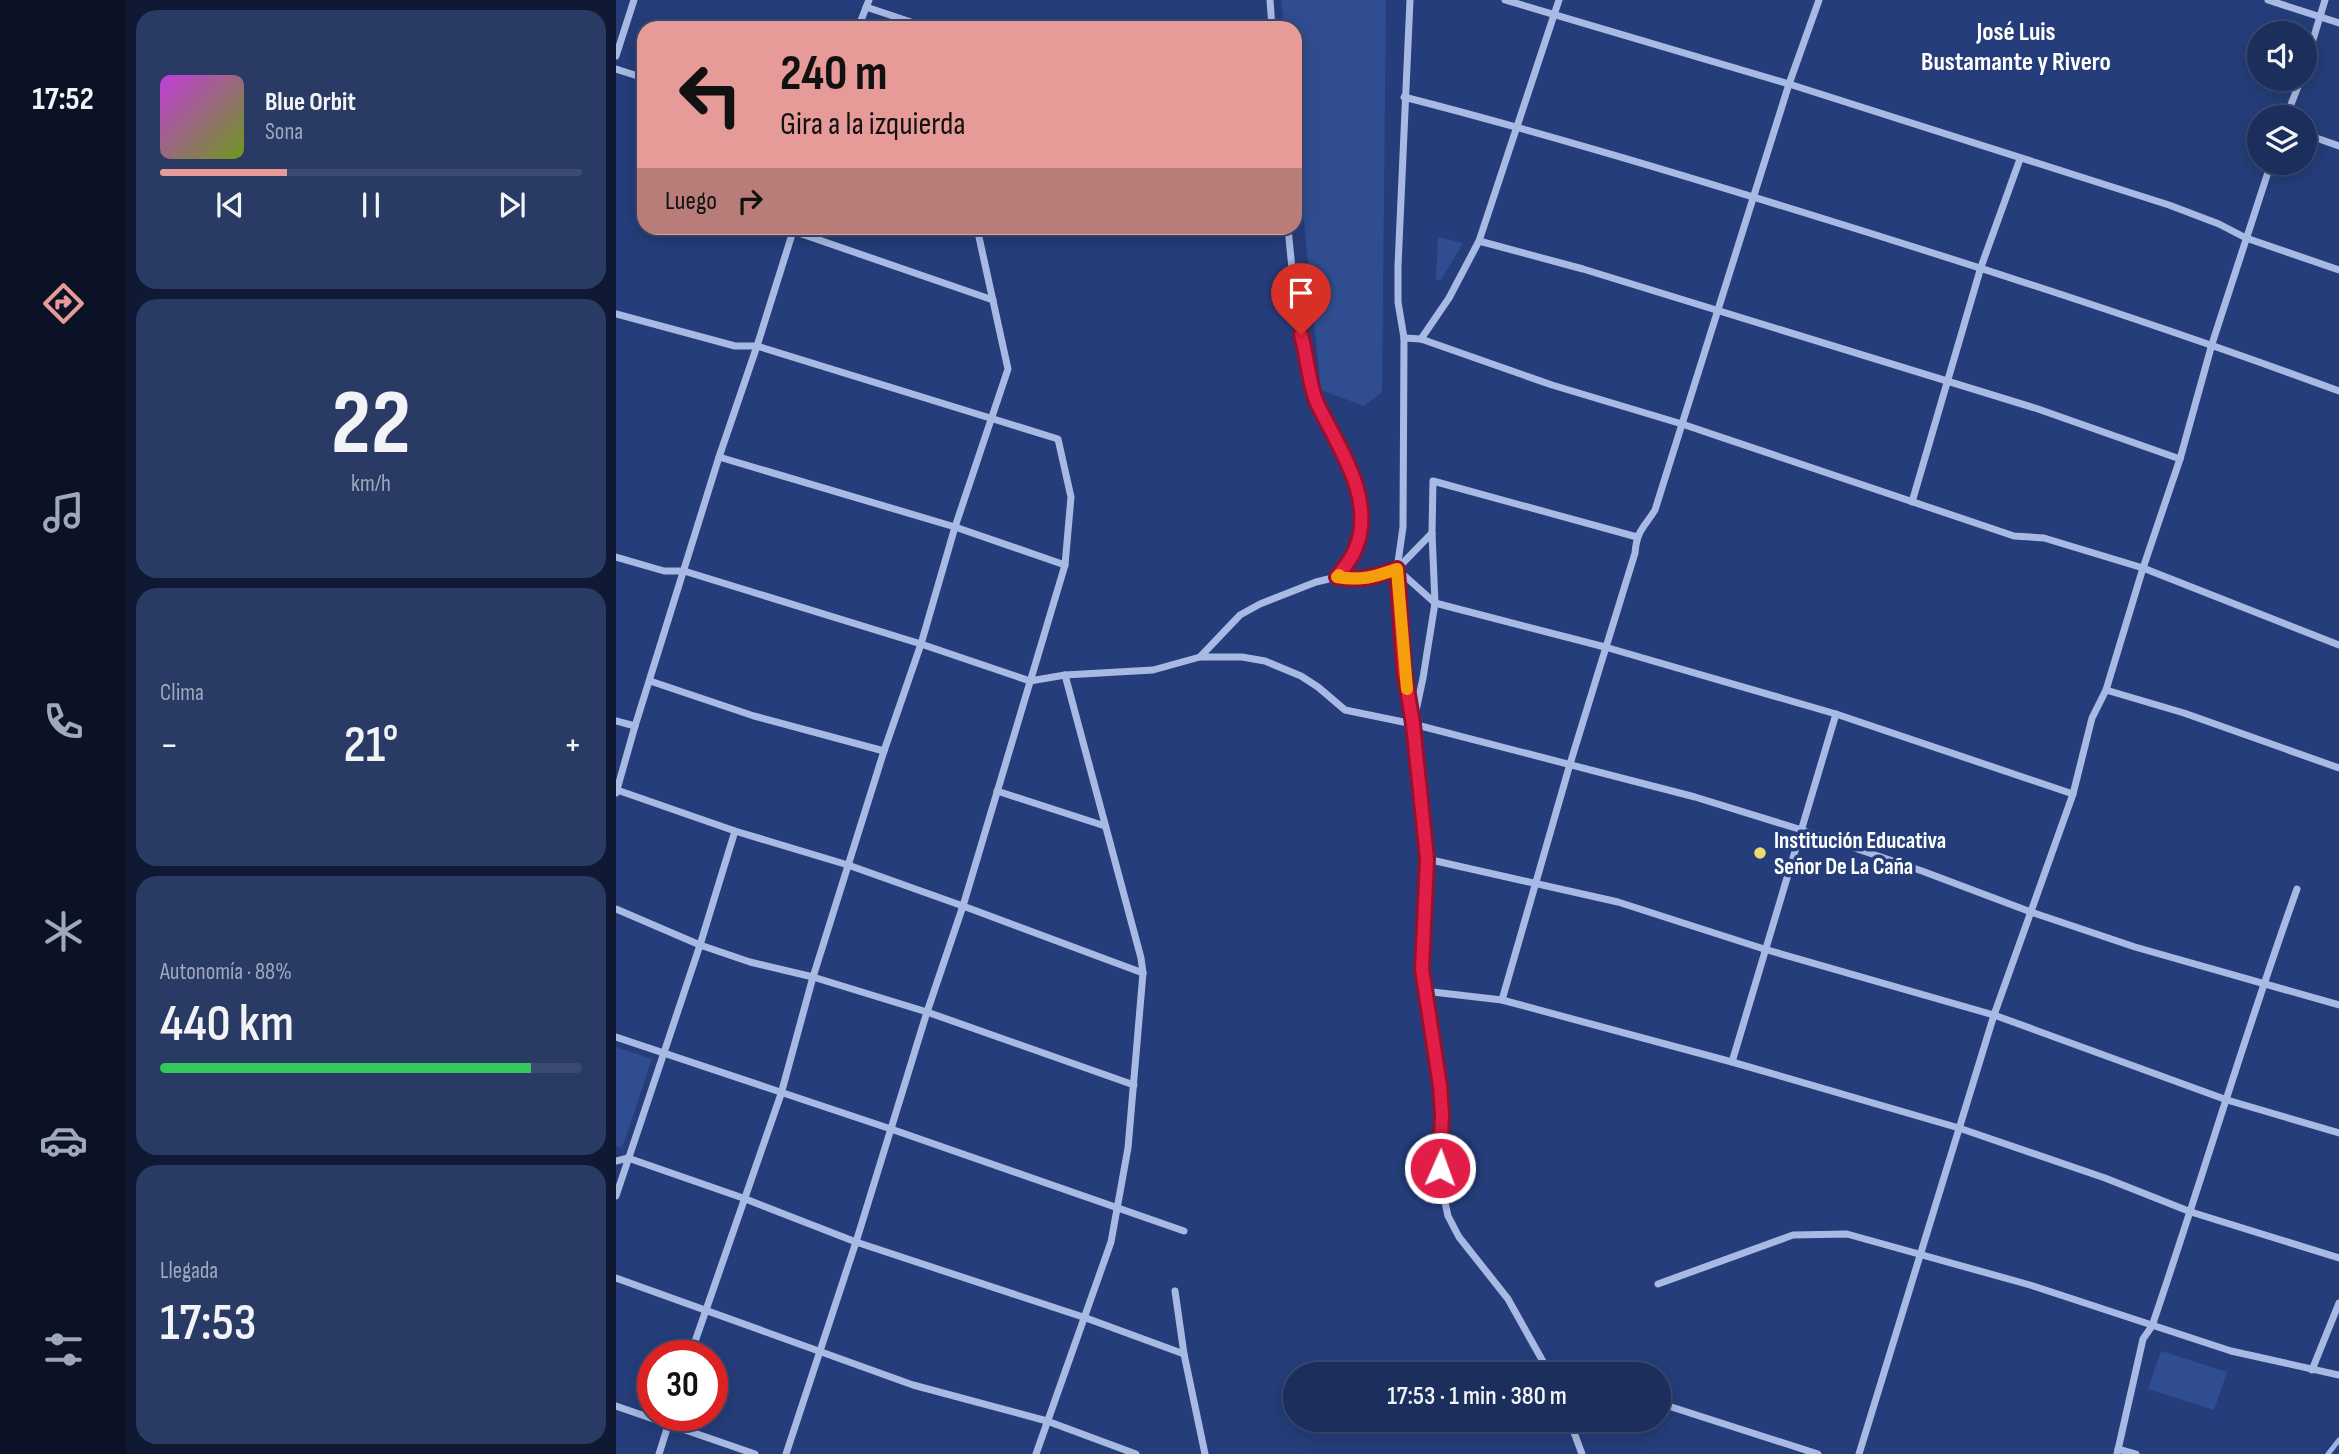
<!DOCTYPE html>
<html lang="es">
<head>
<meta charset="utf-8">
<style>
  :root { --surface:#1c2e5c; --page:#293a65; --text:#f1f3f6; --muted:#a0a8bb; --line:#3a4a72; --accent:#e69b98 }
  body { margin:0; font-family:"Sofia Sans Condensed",sans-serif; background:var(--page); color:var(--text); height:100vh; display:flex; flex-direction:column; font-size:26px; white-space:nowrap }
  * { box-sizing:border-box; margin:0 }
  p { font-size:23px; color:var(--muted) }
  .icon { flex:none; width:38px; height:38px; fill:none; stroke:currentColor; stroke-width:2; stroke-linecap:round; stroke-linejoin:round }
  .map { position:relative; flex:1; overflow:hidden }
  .details { display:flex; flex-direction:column; gap:10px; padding:10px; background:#0f1933; width:490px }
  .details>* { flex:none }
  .hud { position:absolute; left:21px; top:21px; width:665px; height:214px; border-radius:21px; box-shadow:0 4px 18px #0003,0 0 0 2px var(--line); background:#e69b98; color:#111; overflow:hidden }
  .tools { position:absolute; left:1631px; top:21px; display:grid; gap:14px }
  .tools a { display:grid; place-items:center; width:70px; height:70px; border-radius:50%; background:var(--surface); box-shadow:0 4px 18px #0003,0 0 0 2px var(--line); font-size:35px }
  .speed { position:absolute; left:21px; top:1340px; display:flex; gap:14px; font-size:35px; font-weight:700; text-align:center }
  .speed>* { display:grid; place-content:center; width:91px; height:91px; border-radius:50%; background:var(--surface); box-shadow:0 4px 18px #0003,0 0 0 2px var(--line); line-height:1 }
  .speed .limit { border:10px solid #d22; background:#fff; color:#111 }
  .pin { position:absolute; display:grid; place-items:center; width:60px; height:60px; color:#fff; margin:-72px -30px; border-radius:50% 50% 50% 0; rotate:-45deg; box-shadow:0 0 7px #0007 }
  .pin .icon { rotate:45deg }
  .me { position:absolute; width:77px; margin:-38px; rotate:2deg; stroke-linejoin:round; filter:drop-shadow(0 0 5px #0008) }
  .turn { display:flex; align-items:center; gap:24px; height:147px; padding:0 28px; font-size:32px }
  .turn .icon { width:91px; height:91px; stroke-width:2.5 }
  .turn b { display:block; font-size:49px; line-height:60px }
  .then { display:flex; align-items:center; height:66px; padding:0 28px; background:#0003; gap:14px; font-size:26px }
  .big { font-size:52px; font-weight:600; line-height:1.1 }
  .details .tile { flex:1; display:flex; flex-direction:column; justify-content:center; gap:10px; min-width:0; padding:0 24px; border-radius:21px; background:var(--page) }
  .details .dial { align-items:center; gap:0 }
  .dial b { font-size:91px; line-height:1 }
  .song { display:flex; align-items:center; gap:21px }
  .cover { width:84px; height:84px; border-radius:10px; background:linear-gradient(135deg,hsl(290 70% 55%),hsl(80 70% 35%)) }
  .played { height:7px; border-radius:4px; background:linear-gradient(90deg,var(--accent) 30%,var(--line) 30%) }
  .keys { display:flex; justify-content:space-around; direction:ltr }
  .heat { display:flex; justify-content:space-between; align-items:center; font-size:38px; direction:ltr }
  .charge { height:10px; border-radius:5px; background:linear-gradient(90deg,#34c759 88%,var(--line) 0) }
  .trip { position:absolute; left:667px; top:1362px; width:388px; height:70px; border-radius:35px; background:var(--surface); box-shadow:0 4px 18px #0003,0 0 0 2px var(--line); font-weight:600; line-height:70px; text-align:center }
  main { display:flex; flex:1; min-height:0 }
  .menu { display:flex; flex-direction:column; width:126px; justify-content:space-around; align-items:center; background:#0b1225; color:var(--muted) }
  .menu .icon { width:49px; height:49px }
  .menu .current { color:var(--accent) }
  .menu b { font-size:32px; color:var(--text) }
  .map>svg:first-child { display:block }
  .green { fill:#304d91 }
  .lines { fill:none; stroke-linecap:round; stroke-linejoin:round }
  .stream { stroke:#9db3e4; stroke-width:5 }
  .street { stroke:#a8bae4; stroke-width:7 }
  .route-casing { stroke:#92132f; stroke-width:18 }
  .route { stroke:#e11d48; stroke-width:12 }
  .slow { stroke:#f59e0b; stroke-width:12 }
  .poi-dot { fill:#eddb6d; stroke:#253d7a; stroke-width:2.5 }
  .labels { text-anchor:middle; stroke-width:7; stroke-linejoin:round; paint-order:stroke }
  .poi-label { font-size:23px; font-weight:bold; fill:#fff; stroke:#253d7a; text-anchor:start }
  .quarter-label { font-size:26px; font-weight:bold; fill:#fff; stroke:#253d7a }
</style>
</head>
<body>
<main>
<nav class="menu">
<b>17:52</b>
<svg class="icon current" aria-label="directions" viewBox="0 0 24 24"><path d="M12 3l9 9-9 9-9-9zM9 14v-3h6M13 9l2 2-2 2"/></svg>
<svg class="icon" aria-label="music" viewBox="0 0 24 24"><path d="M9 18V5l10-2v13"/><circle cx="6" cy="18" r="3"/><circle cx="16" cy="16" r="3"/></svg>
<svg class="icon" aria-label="phone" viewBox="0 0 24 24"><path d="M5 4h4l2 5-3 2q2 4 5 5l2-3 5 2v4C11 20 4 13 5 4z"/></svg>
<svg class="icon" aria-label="climate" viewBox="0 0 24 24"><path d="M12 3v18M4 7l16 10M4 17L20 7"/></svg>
<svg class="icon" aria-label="car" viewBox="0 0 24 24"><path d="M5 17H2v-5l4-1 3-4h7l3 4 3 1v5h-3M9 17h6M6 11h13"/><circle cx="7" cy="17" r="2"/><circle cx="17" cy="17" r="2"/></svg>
<svg class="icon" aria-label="filters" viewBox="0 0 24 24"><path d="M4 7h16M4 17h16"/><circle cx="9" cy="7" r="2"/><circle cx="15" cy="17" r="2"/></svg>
</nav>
<section class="details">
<div class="tile">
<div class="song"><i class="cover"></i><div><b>Blue Orbit</b><p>Sona</p></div></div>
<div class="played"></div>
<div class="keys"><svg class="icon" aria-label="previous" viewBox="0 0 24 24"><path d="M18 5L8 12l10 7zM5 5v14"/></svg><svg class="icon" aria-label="pause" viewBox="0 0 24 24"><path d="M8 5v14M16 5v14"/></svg><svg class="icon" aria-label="next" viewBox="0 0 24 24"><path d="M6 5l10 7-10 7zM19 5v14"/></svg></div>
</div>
<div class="tile dial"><b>22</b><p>km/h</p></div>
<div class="tile"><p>Clima</p>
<div class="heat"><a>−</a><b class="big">21°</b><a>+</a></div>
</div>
<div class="tile"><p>Autonomía · 88%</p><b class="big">440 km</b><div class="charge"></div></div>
<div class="tile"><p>Llegada</p><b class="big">17:53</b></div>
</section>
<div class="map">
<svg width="1723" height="1454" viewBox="0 0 1723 1454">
  <rect width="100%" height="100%" fill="#253d7a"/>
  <g class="green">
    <path d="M 665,0 L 770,0 L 766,392 L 748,406 L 705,390 L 679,135 L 679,28 L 668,28 Z"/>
    <path d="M 822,237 L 847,243 L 825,280 L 820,280 Z"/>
    <path d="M 0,1047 L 36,1059 L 6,1148 L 0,1146 Z"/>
    <path d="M 1545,1351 L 1611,1372 L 1598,1410 L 1532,1389 Z"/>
  </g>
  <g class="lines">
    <path class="stream" d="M 1712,1454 L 1723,1440"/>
    <g class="street">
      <path d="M 654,0 L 656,28"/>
      <path d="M 794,0 L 782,266 L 782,302 L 788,338 L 787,527 L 781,569 L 788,672 L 797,724 L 811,859 L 806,969 L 824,1086 L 826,1114 L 824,1168 L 827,1193 L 832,1216 L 843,1237 L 892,1299 L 934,1374"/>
      <path d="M 889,0 L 1173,84 L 1553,205 L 1603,224 L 1630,238 L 1723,270"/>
      <path d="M 1652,0 L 1723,23"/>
      <path d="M 250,7 L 313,28"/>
      <path d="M 242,28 L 253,0"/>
      <path d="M 0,56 L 18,0"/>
      <path d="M 1689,66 L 1709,0"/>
      <path d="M 0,69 L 28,78"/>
      <path d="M 788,97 C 932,134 1073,177 1215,221 C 1386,274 1555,329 1723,391"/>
      <path d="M 1670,117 L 1685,79"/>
      <path d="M 1689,134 L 1723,146"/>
      <path d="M 672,228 L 681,320 L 700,401 L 714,424 L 728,454 L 743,494 L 746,511 L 745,527 L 738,552 L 721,577"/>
      <path d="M 177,231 L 377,300"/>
      <path d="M 863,241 L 967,269 L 1422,409 L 1564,459"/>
      <path d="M 0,314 L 119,346 L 141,346 L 442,439 L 455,497 L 449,565 L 347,906 L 311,1012 L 240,1242 L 170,1454"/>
      <path d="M 788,338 L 805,339 L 936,385 L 1066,424 L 1398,536 L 1428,538 L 1527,568 L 1723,645"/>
      <path d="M 805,339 L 833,298 L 863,241 L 943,0"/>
      <path d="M 103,457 L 339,527 L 449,565"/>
      <path d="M 1296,502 L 1365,267 L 1404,159"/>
      <path d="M 0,557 L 48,571 L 68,571 L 305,644 L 414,681 L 449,675 L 537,670 L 584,657 L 624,615 L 644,604 L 700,582 L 721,577 L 737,580 L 752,579 L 781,569 L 816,533"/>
      <path d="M 781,569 L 819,603 L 989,647 L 1220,714 L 1457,794"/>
      <path d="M 584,657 L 626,657 L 649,661 L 685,676 L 702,687 L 729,710 L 797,724 L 1079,797 L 1186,830 L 1306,871 L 1415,912 L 1519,947 L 1723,1005"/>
      <path d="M 34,681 L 138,716 L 268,751"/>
      <path d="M 1490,690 L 1568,713 L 1723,768"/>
      <path d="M 798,720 L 807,678 L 819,603 L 816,533 L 817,481 L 1021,537"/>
      <path d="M 0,721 L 19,726"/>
      <path d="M 1,790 L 119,831 L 232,865 L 347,906 L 527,973"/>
      <path d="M 381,791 L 489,826"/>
      <path d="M 0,793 L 19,726 L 103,457 L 141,346 L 178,228"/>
      <path d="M 811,859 L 1002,902 L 1148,949 L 1378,1015 L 1611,1100 L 1723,1133"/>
      <path d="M 0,909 L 84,945 L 134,962 L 197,977 L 311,1012 L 518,1085"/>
      <path d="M 808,991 L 886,1000 L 1116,1062 L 1343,1128 L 1489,1178 L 1575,1212 L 1723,1258"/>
      <path d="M 886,1000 L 954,764 L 1019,553 C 1021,530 1027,529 1039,510 L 1173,84 L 1203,0"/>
      <path d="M 0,1037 L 275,1129 L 568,1231"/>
      <path d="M 1116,1062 L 1220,714"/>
      <path d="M 0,1161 L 12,1158 L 127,1198 L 240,1242 L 470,1318 L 568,1354"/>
      <path d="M 0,1196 L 84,945 L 119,831"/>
      <path d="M 0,1278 L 297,1385 L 431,1421 L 520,1454"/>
      <path d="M 1042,1284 L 1177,1235 L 1231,1234 L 1414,1285 L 1615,1351 L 1723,1375"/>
      <path d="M 559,1291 L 568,1354 L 589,1454"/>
      <path d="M 74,1356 L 165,1094 L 197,977 L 268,751 L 305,644 L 339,527 L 392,369 L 361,228"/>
      <path d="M 932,1367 L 952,1374"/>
      <path d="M 1696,1370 L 1723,1303"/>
      <path d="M 1043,1403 L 1202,1454"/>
      <path d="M 0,1406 L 139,1454"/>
      <path d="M 953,1419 L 966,1454"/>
      <path d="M 1502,1449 L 1520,1454"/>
      <path d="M 43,1454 L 55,1416"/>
      <path d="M 420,1454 L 495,1242 L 512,1148 L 527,973 L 525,958 L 449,675"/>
      <path d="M 1243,1454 L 1378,1015 L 1457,794 L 1476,718 L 1490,690 L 1527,568 L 1564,459 L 1596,344 L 1655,163"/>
      <path d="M 1501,1454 L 1527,1339 L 1536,1326 C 1586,1180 1629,1033 1681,889"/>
    </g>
  </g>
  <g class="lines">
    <g class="route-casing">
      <path id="route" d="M 685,335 C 691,354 693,386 701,403 C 722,447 761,500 739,550 C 735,560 727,569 721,577 C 746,581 758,577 781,569 L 788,671 L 797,724 L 811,859 L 806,969 L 824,1086 L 826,1114 L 824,1168"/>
    </g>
    <use href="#route" class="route"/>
    <path class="slow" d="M 723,575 L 721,577 C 746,581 758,577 781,569 L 791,689"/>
  </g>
  <circle class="poi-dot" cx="1144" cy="853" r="7"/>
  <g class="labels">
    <g class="poi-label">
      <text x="1158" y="848">Institución Educativa<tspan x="1158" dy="26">Señor De La Caña</tspan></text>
    </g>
    <g class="quarter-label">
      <text x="1400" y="40">José Luis<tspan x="1400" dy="30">Bustamante y Rivero</tspan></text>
    </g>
  </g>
</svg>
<div class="tools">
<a><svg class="icon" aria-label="sound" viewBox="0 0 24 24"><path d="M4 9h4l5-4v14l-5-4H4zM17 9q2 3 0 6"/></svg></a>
<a><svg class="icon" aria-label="layers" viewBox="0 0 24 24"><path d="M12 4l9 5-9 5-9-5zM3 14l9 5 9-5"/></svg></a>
</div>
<div class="speed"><div class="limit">30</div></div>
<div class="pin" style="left:685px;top:335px;background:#d93025"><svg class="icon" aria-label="arrive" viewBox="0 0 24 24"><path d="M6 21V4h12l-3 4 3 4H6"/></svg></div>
<svg class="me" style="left:824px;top:1168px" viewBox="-20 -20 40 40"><circle r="17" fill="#e11d48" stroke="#fff" stroke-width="3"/><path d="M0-11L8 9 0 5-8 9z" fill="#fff"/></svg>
<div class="trip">17:53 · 1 min · 380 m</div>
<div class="hud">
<div class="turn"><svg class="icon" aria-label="left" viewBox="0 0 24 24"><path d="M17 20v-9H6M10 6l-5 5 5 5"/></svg><div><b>240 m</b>Gira a la izquierda</div></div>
<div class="then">Luego<svg class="icon" aria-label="right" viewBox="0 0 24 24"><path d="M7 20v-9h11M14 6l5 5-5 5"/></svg></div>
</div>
</div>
</main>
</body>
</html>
